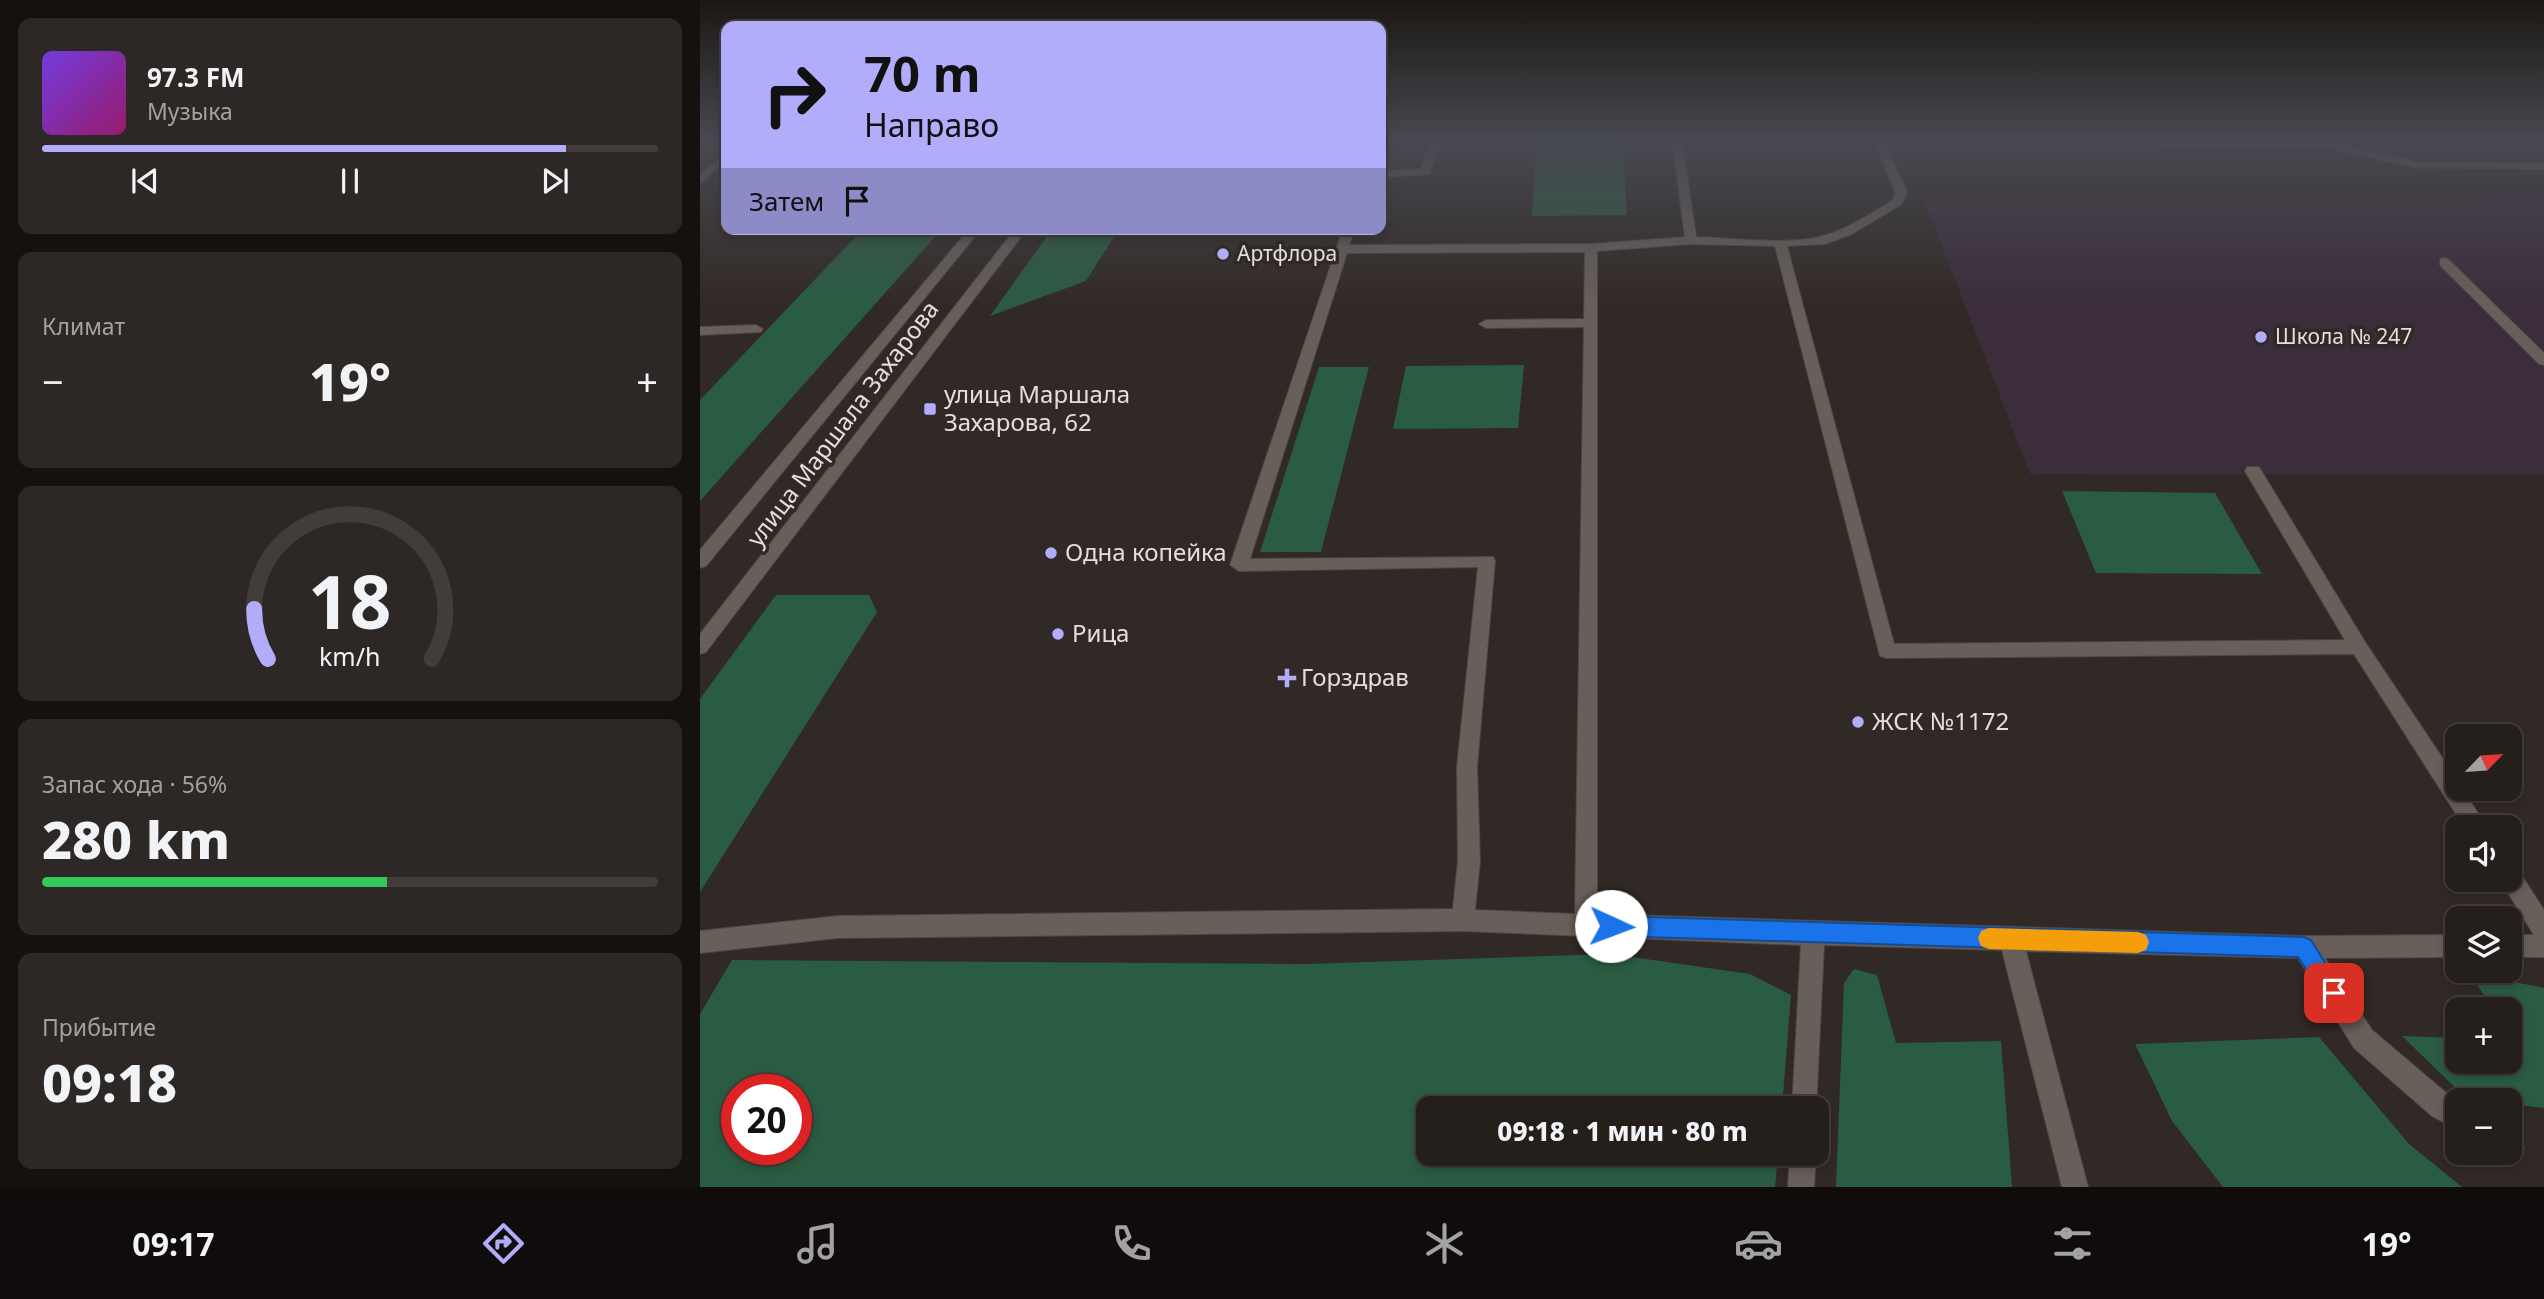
<!DOCTYPE html>
<html lang="ru">
<head>
<meta charset="utf-8">
<style>
  :root { --surface:#251f1c; --page:#2d2725; --text:#f1f3f6; --muted:#a3a2a3; --line:#423d3b; --accent:#b1adfa }
  body { margin:0; font-family:"Noto Sans",sans-serif; background:var(--page); color:var(--text); height:100vh; display:flex; flex-direction:column; font-size:26px; white-space:nowrap }
  * { box-sizing:border-box; margin:0 }
  p { font-size:23px; color:var(--muted) }
  .icon { flex:none; width:38px; height:38px; fill:none; stroke:currentColor; stroke-width:2; stroke-linecap:round; stroke-linejoin:round }
  .map { position:relative; flex:1; overflow:hidden }
  .details { display:flex; flex-direction:column; gap:18px; padding:18px; background:#14110f; width:700px }
  .details>* { flex:none }
  .top-card { position:absolute; left:21px; top:21px; width:665px; height:214px; border-radius:14px; box-shadow:0 4px 10px #0003,0 0 0 2px var(--line); background:#b1adfa; color:#111; overflow:hidden }
  .needle { width:46px; rotate:65deg }
  .tools { position:absolute; left:1745px; top:724px; display:grid; gap:14px }
  .tools a { display:grid; place-items:center; width:77px; height:77px; border-radius:14px; background:var(--surface); box-shadow:0 4px 10px #0003,0 0 0 2px var(--line); font-size:35px }
  .speed { position:absolute; left:21px; top:1074px; display:flex; gap:14px; font-size:35px; font-weight:700; text-align:center }
  .speed>* { display:grid; place-content:center; width:91px; height:91px; border-radius:50%; background:var(--surface); box-shadow:0 4px 10px #0003,0 0 0 2px var(--line); line-height:1 }
  .speed .limit { border:10px solid #d22; background:#fff; color:#111 }
  .pin { position:absolute; display:grid; place-items:center; width:60px; height:60px; color:#fff; margin:-30px; border-radius:14px; box-shadow:0 4px 10px #0006 }
  .me { position:absolute; width:77px; margin:-38px; rotate:92deg; stroke-linejoin:round; filter:drop-shadow(0 0 5px #0008) }
  .turn { display:flex; align-items:center; gap:24px; height:147px; padding:0 28px; font-size:32px }
  .turn .icon { width:91px; height:91px; stroke-width:2.5 }
  .turn b { display:block; font-size:49px; line-height:60px }
  .then { display:flex; align-items:center; height:66px; padding:0 28px; background:#0003; gap:14px; font-size:26px }
  .big { font-size:52px; font-weight:800; line-height:1.1 }
  .details .card { flex:1; display:flex; flex-direction:column; justify-content:center; gap:10px; min-width:0; padding:0 24px; border-radius:14px; background:var(--page) }
  .details .dial { align-items:center; gap:0 }
  .dial svg { height:182px; overflow:visible; fill:none; stroke:var(--line); stroke-width:7; stroke-linecap:round; text-anchor:middle }
  .dial text { fill:var(--text); stroke:none }
  .song { display:flex; align-items:center; gap:21px }
  .cover { width:84px; height:84px; border-radius:10px; background:linear-gradient(135deg,hsl(260 70% 55%),hsl(320 70% 35%)) }
  .played { height:7px; border-radius:4px; background:linear-gradient(90deg,var(--accent) 85%,var(--line) 85%) }
  .keys { display:flex; justify-content:space-around; direction:ltr }
  .heat { display:flex; justify-content:space-between; align-items:center; font-size:38px; direction:ltr }
  .charge { height:10px; border-radius:5px; background:linear-gradient(90deg,#34c759 56%,var(--line) 0) }
  .trip { position:absolute; left:716px; top:1096px; width:413px; height:70px; border-radius:14px; background:var(--surface); box-shadow:0 4px 10px #0003,0 0 0 2px var(--line); font-weight:800; line-height:70px; text-align:center }
  .tab-bar { display:flex; height:112px; justify-content:space-around; align-items:center; background:#0f0c0b; color:var(--muted) }
  .tab-bar .icon { width:49px; height:49px }
  .tab-bar .current { color:var(--accent) }
  .tab-bar b { font-size:32px; color:var(--text) }
  main { display:flex; flex:1; min-height:0 }
  .map>svg:first-child { display:block }
  .education { fill:#3b2d3a }
  .green { fill:#2a5c42; fill-rule:evenodd }
  .lines { fill:none; stroke-linecap:round; stroke-linejoin:round }
  .service-casing { stroke:#4d4744; stroke-width:2 }
  .tertiary-casing { stroke:#4d4744; stroke-width:2 }
  .service { fill:#685f5a; fill-rule:evenodd }
  .tertiary { fill:#685f5a; fill-rule:evenodd }
  .route { fill:#1a73e8; stroke:#114b97; stroke-width:2 }
  .slow { fill:#f59e0b }
  .poi-dot { fill:#b1adfa; stroke:#312925; stroke-width:2.5 }
  .labels { text-anchor:middle; stroke-width:7; stroke-linejoin:round; paint-order:stroke }
  .far-poi-label { font-size:21px; fill:#e4dfdc; stroke:#312925; text-anchor:start }
  .poi-label { font-size:24px; fill:#e4dfdc; stroke:#312925; text-anchor:start }
  .street-label { font-size:24px; fill:#e4dfdc; stroke:#312925 }
</style>
</head>
<body>
<main>
<section class="details">
<div class="card">
<div class="song"><i class="cover"></i><div><b>97.3 FM</b><p>Музыка</p></div></div>
<div class="played"></div>
<div class="keys"><svg class="icon" aria-label="previous" viewBox="0 0 24 24"><path d="M18 5L8 12l10 7zM5 5v14"/></svg><svg class="icon" aria-label="pause" viewBox="0 0 24 24"><path d="M8 5v14M16 5v14"/></svg><svg class="icon" aria-label="next" viewBox="0 0 24 24"><path d="M6 5l10 7-10 7zM19 5v14"/></svg></div>
</div>
<div class="card"><p>Климат</p>
<div class="heat"><a>−</a><b class="big">19°</b><a>+</a></div>
</div>
<div class="card dial"><svg viewBox="0 0 100 80">
<path d="M14 69A42 42 0 1 1 86 69"/>
<path d="M14 69A42 42 0 0 1 8 47" stroke="#b1adfa"/>
<text x="50" y="56" font-size="32" font-weight="700">18</text>
<text x="50" y="72" font-size="11">km/h</text>
</svg></div>
<div class="card"><p>Запас хода · 56%</p><b class="big">280 km</b><div class="charge"></div></div>
<div class="card"><p>Прибытие</p><b class="big">09:18</b></div>
</section>
<div class="map">
<svg width="1844" height="1187" viewBox="0 0 1844 1187">
  <rect width="100%" height="100%" fill="#312925"/>
  <path class="education" d="M 1844,197 L 1844,475 L 1330,474 L 1224,199 Z"/>
  <g class="green">
    <path d="M 837,140 L 922,140 L 927,215 L 832,216 Z"/>
    <path d="M 163,229 L 242,229 L 0,501 L 0,400 Z"/>
    <path d="M 352,229 L 419,229 L 386,281 L 290,316 Z"/>
    <path d="M 824,365 L 818,428 L 693,429 L 706,366 Z"/>
    <path d="M 619,367 L 669,367 L 621,552 L 560,552 Z"/>
    <path d="M 1362,491 L 1515,493 L 1562,574 L 1396,573 Z"/>
    <path d="M 76,595 L 169,595 L 177,612 L 0,892 L 0,699 Z"/>
    <path d="M 911,954 L 1050,974 L 1091,995 L 1082,1108 L 728,1108 L 728,1153 L 1078,1153 L 1075,1187 L 0,1187 L 0,1014 L 32,960 L 607,964 ZM 96,1090 L 96,1150 L 37,1150 L 37,1090 Z"/>
    <path d="M 1154,969 L 1177,975 L 1196,1043 L 1301,1041 L 1312,1187 L 1136,1187 L 1144,983 Z"/>
    <path d="M 1799,979 L 1844,988 L 1844,1108 L 1810,1104 L 1810,1101 L 1769,1101 L 1702,1036 L 1757,1038 L 1757,1062 L 1810,1062 L 1810,1040 L 1815,1039 L 1810,1031 L 1810,1010 L 1794,1010 L 1776,983 Z"/>
    <path d="M 1619,1037 L 1709,1144 L 1762,1187 L 1523,1187 L 1472,1121 L 1435,1044 Z"/>
  </g>
  <g class="lines">
    <g class="service-casing">
      <g id="service">
        <path d="M 730,140 L 740,140 L 730,174 L 681,177 L 681,171 L 721,169 Z"/>
        <path d="M 972,140 L 982,140 L 996,237 C 1032,238 1093,246 1126,235 C 1150,228 1171,213 1193,200 L 1195,192 L 1174,140 L 1184,140 L 1207,192 L 1202,204 L 1152,234 L 1125,244 L 1087,246 L 1194,644 L 1645,640 L 1545,471 L 1547,467 L 1559,467 L 1665,642 L 1757,780 L 1757,789 L 1763,789 L 1787,828 L 1765,828 L 1654,654 L 1187,658 L 1180,656 L 1075,246 L 991,244 L 897,251 L 897,914 L 1604,936 L 1757,935 L 1757,957 L 1625,958 L 1672,1030 L 1757,1102 L 1757,1129 L 1732,1116 L 1654,1048 L 1598,958 L 1326,951 L 1388,1187 L 1362,1187 L 1302,950 L 1124,945 L 1116,1111 L 1116,1108 L 1092,1108 L 1101,945 L 763,931 L 138,938 L 0,953 L 0,931 L 138,916 L 753,909 L 758,861 L 757,767 L 778,567 L 539,571 L 530,565 L 643,229 L 655,229 L 649,245 L 891,244 L 985,237 ZM 885,252 L 884,319 L 786,320 L 779,324 L 786,328 L 884,327 L 875,914 L 775,910 L 780,861 L 777,767 L 795,561 L 793,557 L 550,559 L 647,253 Z"/>
        <path d="M 1454,140 L 1622,141 L 1717,162 L 1844,163 L 1844,169 L 1717,168 L 1622,147 L 1464,148 Z"/>
        <path d="M 26,151 L 26,160 L 0,184 L 0,175 Z"/>
        <path d="M 1744,258 L 1748,259 L 1844,353 L 1844,365 L 1839,364 L 1740,265 L 1740,259 Z"/>
        <path d="M 56,325 L 63,329 L 61,332 L 0,335 L 0,327 Z"/>
        <path d="M 1810,867 L 1818,870 L 1844,910 L 1844,957 L 1810,957 L 1810,935 L 1834,935 L 1800,880 L 1810,880 Z"/>
        <path d="M 1810,1135 L 1820,1140 L 1824,1149 L 1820,1158 L 1811,1162 L 1802,1158 L 1799,1153 L 1810,1153 Z"/>
        <path d="M 1090,1153 L 1116,1153 L 1114,1187 L 1088,1187 Z"/>
      </g>
    </g>
    <g class="tertiary-casing">
      <g id="tertiary">
        <path d="M 269,229 L 281,229 L 6,566 L 0,568 L 0,550 Z"/>
        <path d="M 315,229 L 327,229 L 6,652 L 0,654 L 0,634 Z"/>
      </g>
    </g>
    <use href="#service" class="service"/>
    <use href="#tertiary" class="tertiary"/>
  </g>
  <linearGradient id="sky" x2="0" y2="1"><stop stop-color="#1b1714"/><stop offset="0.46" stop-color="#484951"/><stop offset="1" stop-color="#484951" stop-opacity="0"/></linearGradient>
  <rect width="1844" height="306" fill="url(#sky)"/>
  <path class="route" d="M 911,916 L 1604,937 L 1611,940 L 1644,993 L 1641,1000 L 1634,1004 L 1626,1000 L 1598,957 L 911,936 L 904,933 L 901,926 L 904,919 Z"/>
  <path class="slow" d="M 1289,928 L 1438,932 L 1446,935 L 1449,942 L 1446,950 L 1438,953 L 1289,949 L 1281,946 L 1278,938 L 1281,931 Z"/>
  <g class="poi-dot">
    <circle cx="523" cy="254" r="7"/>
    <circle cx="1561" cy="337" r="7"/>
    <rect x="223" y="402" width="14" height="14" rx="3.5"/>
    <circle cx="351" cy="553" r="7"/>
    <circle cx="358" cy="634" r="7"/>
    <path d="M583.5 667.5h7v7h7v7h-7v7h-7v-7h-7v-7h7z"/>
    <circle cx="1158" cy="722" r="7"/>
  </g>
  <g class="labels">
    <g class="far-poi-label">
      <text x="537" y="261">Артфлора</text>
      <text x="1575" y="344">Школа № 247</text>
    </g>
    <g class="poi-label">
      <text x="244" y="403">улица Маршала<tspan x="244" dy="28">Захарова, 62</tspan></text>
      <text x="365" y="561">Одна копейка</text>
      <text x="372" y="642">Рица</text>
      <text x="601" y="686">Горздрав</text>
      <text x="1172" y="730">ЖСК №1172</text>
    </g>
    <g class="street-label">
      <text transform="translate(143 424) rotate(-53)" y="8">улица Маршала Захарова</text>
    </g>
  </g>
</svg>
<div class="tools">
<a><svg class="needle" viewBox="-14 -14 28 28"><path d="M0-13l5 13h-10z" fill="#e53935"/><path d="M0 13l5-13h-10z" fill="#a3a2a3"/></svg></a>
<a><svg class="icon" aria-label="sound" viewBox="0 0 24 24"><path d="M4 9h4l5-4v14l-5-4H4zM17 9q2 3 0 6"/></svg></a>
<a><svg class="icon" aria-label="layers" viewBox="0 0 24 24"><path d="M12 4l9 5-9 5-9-5zM3 14l9 5 9-5"/></svg></a>
<a>+</a>
<a>−</a>
</div>
<div class="speed"><div class="limit">20</div></div>
<div class="pin" style="left:1634px;top:993px;background:#d93025"><svg class="icon" aria-label="arrive" viewBox="0 0 24 24"><path d="M6 21V4h12l-3 4 3 4H6"/></svg></div>
<svg class="me" style="left:911px;top:926px" viewBox="-20 -20 40 40"><circle r="19" fill="#fff"/><path d="M0-13L10 11 0 6-10 11z" fill="#1a73e8"/></svg>
<div class="trip">09:18 · 1 мин · 80 m</div>
<div class="top-card">
<div class="turn"><svg class="icon" aria-label="right" viewBox="0 0 24 24"><path d="M7 20v-9h11M14 6l5 5-5 5"/></svg><div><b>70 m</b>Направо</div></div>
<div class="then">Затем<svg class="icon" aria-label="arrive" viewBox="0 0 24 24"><path d="M6 21V4h12l-3 4 3 4H6"/></svg></div>
</div>
</div>
</main>
<nav class="tab-bar">
<b>09:17</b>
<svg class="icon current" aria-label="directions" viewBox="0 0 24 24"><path d="M12 3l9 9-9 9-9-9zM9 14v-3h6M13 9l2 2-2 2"/></svg>
<svg class="icon" aria-label="music" viewBox="0 0 24 24"><path d="M9 18V5l10-2v13"/><circle cx="6" cy="18" r="3"/><circle cx="16" cy="16" r="3"/></svg>
<svg class="icon" aria-label="phone" viewBox="0 0 24 24"><path d="M5 4h4l2 5-3 2q2 4 5 5l2-3 5 2v4C11 20 4 13 5 4z"/></svg>
<svg class="icon" aria-label="climate" viewBox="0 0 24 24"><path d="M12 3v18M4 7l16 10M4 17L20 7"/></svg>
<svg class="icon" aria-label="car" viewBox="0 0 24 24"><path d="M5 17H2v-5l4-1 3-4h7l3 4 3 1v5h-3M9 17h6M6 11h13"/><circle cx="7" cy="17" r="2"/><circle cx="17" cy="17" r="2"/></svg>
<svg class="icon" aria-label="filters" viewBox="0 0 24 24"><path d="M4 7h16M4 17h16"/><circle cx="9" cy="7" r="2"/><circle cx="15" cy="17" r="2"/></svg>
<b>19°</b>
</nav>
</body>
</html>
